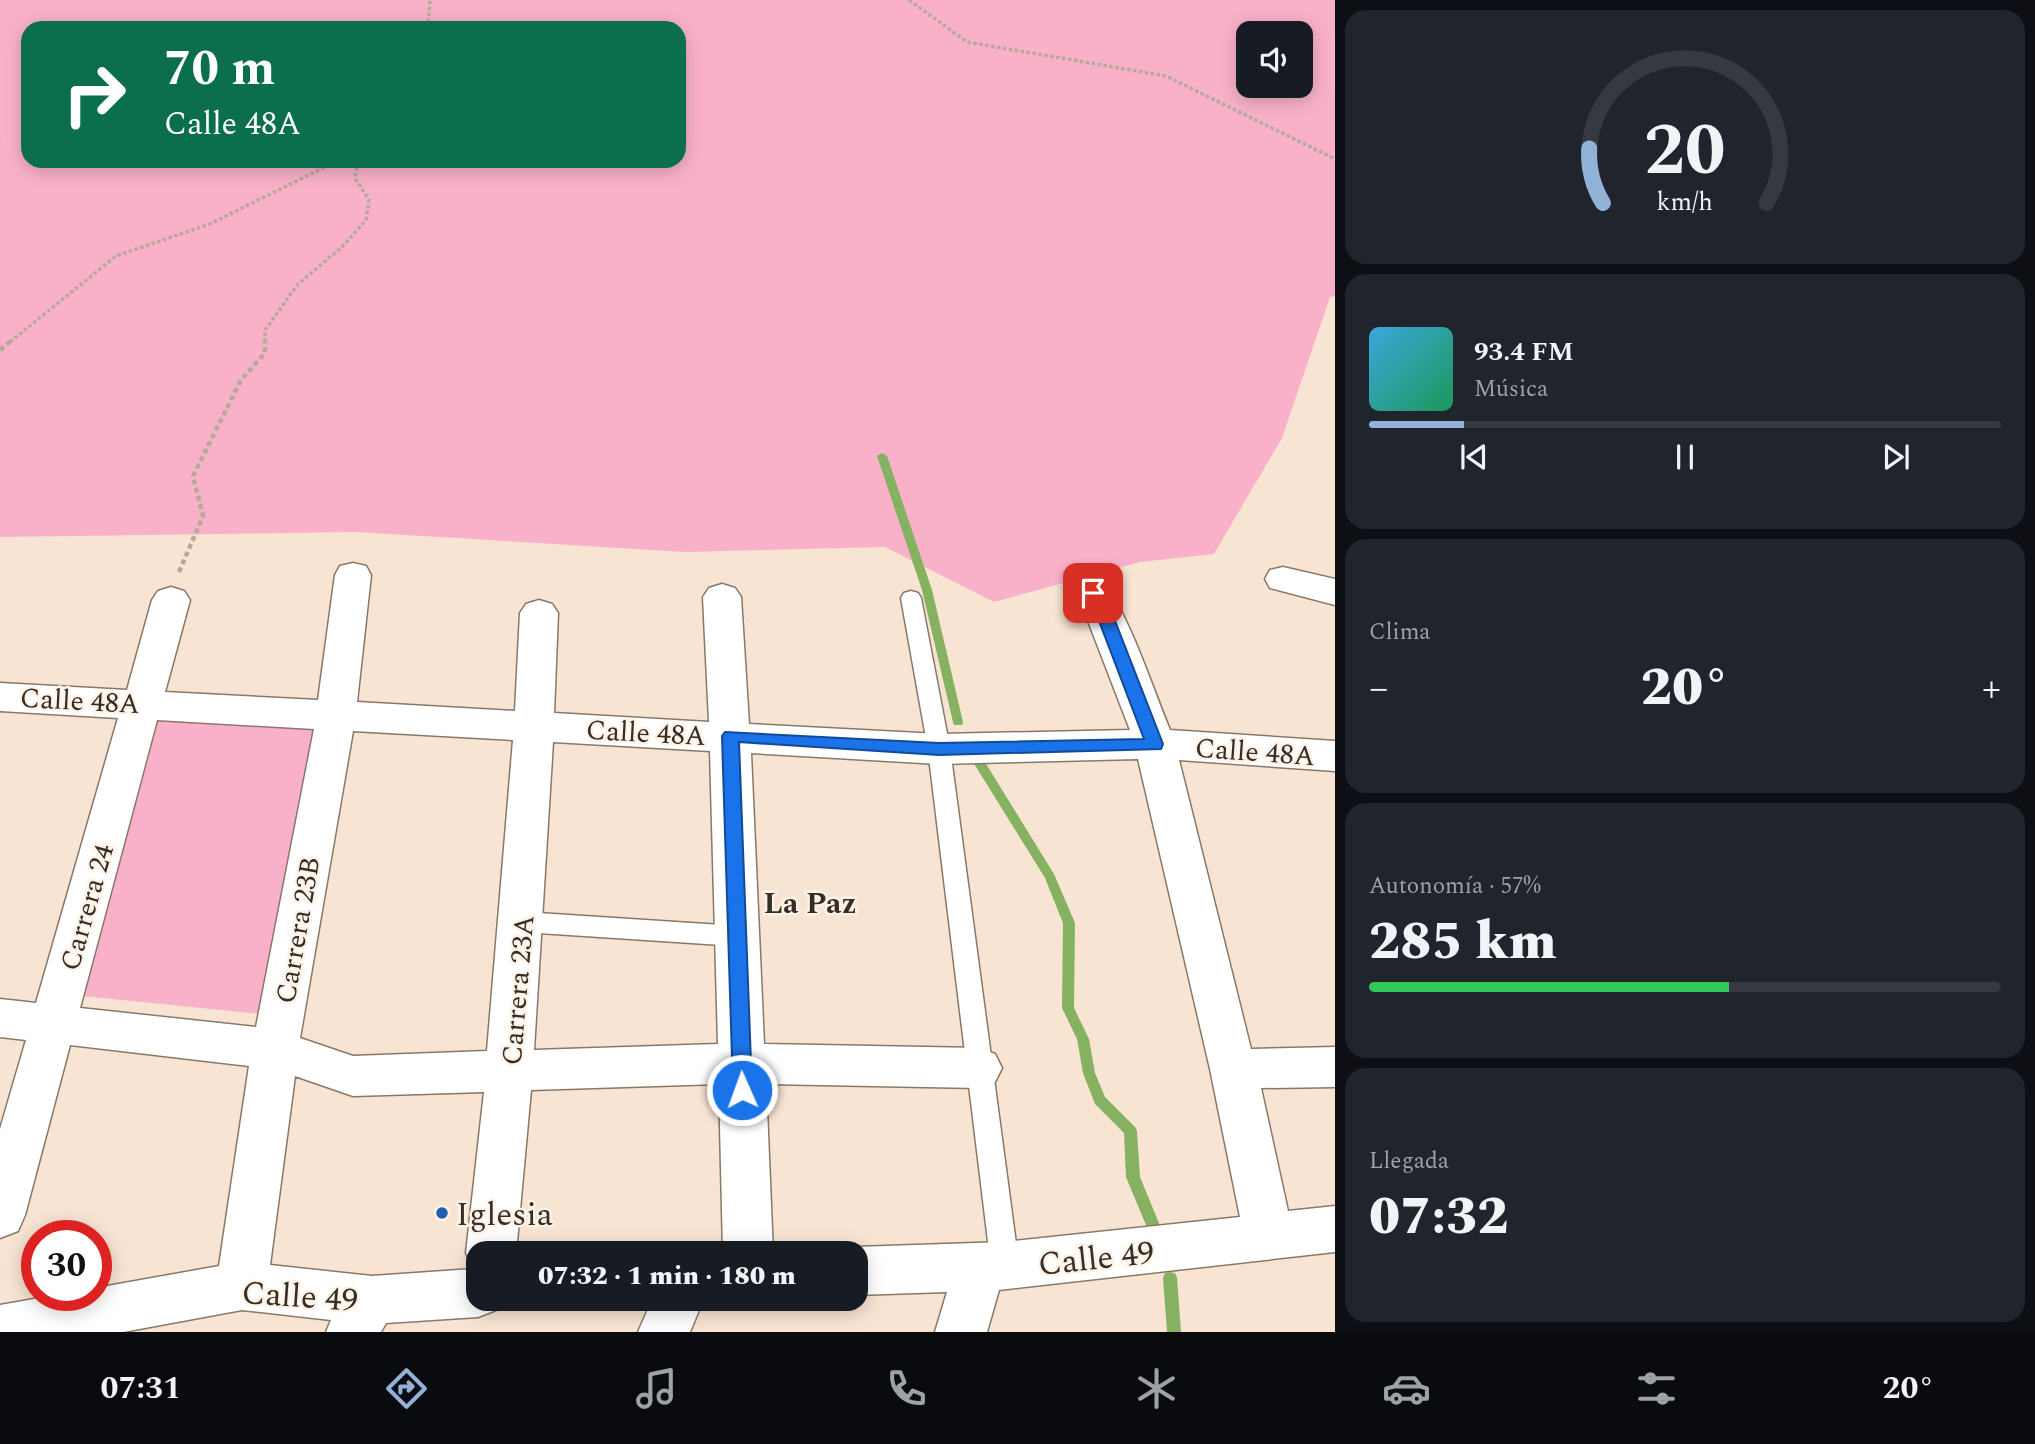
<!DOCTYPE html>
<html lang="es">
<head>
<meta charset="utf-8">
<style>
  :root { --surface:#171b24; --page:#20242c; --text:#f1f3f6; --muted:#9ea1a6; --line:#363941; --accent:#92b1d7 }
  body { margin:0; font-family:Spectral,serif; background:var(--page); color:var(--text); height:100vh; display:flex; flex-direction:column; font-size:26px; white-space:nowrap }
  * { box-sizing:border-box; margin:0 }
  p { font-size:23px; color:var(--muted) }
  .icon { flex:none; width:38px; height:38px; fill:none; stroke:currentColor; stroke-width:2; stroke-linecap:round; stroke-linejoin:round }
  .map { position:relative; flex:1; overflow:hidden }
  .side { display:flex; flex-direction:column; gap:10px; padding:10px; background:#0d0f14; width:700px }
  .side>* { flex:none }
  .banner { position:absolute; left:21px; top:21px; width:665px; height:147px; border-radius:21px; box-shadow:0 4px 18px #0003; background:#0b6e4f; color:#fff; overflow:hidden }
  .controls { position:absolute; left:1236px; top:21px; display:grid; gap:14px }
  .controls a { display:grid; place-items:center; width:77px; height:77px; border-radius:14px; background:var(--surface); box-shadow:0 4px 18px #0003; font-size:35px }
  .speed { position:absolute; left:21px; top:1220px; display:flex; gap:14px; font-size:35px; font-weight:700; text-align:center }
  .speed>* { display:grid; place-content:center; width:91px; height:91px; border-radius:50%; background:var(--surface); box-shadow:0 4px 18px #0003; line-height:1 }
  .speed .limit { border:10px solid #d22; background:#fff; color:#111 }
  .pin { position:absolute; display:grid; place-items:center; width:60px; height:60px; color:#fff; margin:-30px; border-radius:14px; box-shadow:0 4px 10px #0006 }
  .me { position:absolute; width:77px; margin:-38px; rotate:358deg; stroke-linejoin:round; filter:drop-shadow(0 0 5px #0008) }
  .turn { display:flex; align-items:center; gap:24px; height:147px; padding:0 28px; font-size:32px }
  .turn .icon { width:91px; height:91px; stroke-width:2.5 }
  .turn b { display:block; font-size:49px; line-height:60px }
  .big { font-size:52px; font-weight:800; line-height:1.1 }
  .side .tile { flex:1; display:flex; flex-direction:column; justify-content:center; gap:10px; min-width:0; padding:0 24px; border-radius:21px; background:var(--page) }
  .side .dial { align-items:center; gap:0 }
  .dial svg { height:182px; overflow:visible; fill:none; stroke:var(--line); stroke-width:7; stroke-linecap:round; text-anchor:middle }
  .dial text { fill:var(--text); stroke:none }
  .song { display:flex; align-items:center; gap:21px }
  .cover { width:84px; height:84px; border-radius:10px; background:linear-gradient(135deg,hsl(200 70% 55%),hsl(150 70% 35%)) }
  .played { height:7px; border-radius:4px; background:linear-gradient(90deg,var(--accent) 15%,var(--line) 15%) }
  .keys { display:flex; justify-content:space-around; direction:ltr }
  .heat { display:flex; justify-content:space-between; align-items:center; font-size:38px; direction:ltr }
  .charge { height:10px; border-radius:5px; background:linear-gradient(90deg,#34c759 57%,var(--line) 0) }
  .trip { position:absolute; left:466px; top:1241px; width:402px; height:70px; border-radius:21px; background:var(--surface); box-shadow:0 4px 18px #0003; font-weight:800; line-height:70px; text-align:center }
  .tab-bar { display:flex; height:112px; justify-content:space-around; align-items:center; background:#090b0e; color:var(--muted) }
  .tab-bar .icon { width:49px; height:49px }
  .tab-bar .selected { color:var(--accent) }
  .tab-bar b { font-size:32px; color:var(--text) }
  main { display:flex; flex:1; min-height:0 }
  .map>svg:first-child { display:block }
  .green { fill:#f9b1c9; fill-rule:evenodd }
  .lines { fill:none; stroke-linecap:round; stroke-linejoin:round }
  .stream { fill:#85b160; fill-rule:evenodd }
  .lane-casing { stroke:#897868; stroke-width:3 }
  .street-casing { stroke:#897868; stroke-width:3 }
  .path-far1 { stroke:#b8a89b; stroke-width:3.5; stroke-dasharray:3.5 2.5; stroke-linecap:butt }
  .path { stroke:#b8a89b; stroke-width:4.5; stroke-dasharray:5 3.5; stroke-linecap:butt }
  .lane { fill:#fff; fill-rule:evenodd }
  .street { fill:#fff; fill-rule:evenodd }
  .route { fill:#1a73e8; stroke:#114b97; stroke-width:2 }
  .poi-dot { fill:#1f60b1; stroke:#fff3e8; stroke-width:2.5 }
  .labels { text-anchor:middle; stroke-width:5; stroke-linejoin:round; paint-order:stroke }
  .street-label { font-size:28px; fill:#352e27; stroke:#fff3e8 }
  .neighbourhood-label { font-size:30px; font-weight:bold; fill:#352e27; stroke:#fff3e8 }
  .near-poi-label { font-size:33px; fill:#352e27; stroke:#fff3e8; text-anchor:start }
  .near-street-label { font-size:33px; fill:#352e27; stroke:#fff3e8 }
</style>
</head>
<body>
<main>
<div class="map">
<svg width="1335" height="1332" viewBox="0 0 1335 1332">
  <rect width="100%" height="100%" fill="#f8e4d3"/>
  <g class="green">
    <path d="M 0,0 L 1335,0 L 1335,296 L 1330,297 L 1282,438 L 1214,554 L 1140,562 L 994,602 L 885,547 L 685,552 L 356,532 L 0,537 ZM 28,28 L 679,28 L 679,161 L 28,161 ZM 1248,33 L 1300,33 L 1300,86 L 1248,86 Z"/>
    <path d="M 150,711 L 322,720 L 271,1015 L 82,996 Z"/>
  </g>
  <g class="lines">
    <g class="stream">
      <path d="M 882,453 L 887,456 L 932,590 L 963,722 L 962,725 L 954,725 L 953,722 L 922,590 L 877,456 Z"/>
      <path d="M 979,758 L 983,759 L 1054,874 L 1075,923 L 1074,1008 L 1089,1039 L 1095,1073 L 1105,1097 L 1135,1127 L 1137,1131 L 1140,1177 L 1163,1233 L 1161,1237 L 1156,1239 L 1151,1237 L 1126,1177 L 1124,1133 L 1095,1104 L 1083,1073 L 1077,1039 L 1062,1008 L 1063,923 L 1045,878 L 973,762 L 975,759 Z"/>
      <path d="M 1170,1272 L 1175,1273 L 1177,1278 L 1181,1332 L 1167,1332 L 1163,1278 L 1165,1273 Z"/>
    </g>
    <g class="lane-casing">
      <g id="lane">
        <path d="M 911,591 L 918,593 L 921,598 L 950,749 L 1019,1266 L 1015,1275 L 1005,1279 L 995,1275 L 991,1266 L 928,749 L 901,598 L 904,593 Z"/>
        <path d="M 523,912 L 737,926 L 745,929 L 749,936 L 745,943 L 737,946 L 523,932 L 515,929 L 511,922 L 515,915 Z"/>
      </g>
    </g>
    <g class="street-casing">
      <g id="street">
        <path d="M 353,563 L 366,566 L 371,575 L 357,702 L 515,711 L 520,613 L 526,604 L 539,600 L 552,604 L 558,613 L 554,713 L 709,722 L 703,597 L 709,588 L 722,584 L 735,588 L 741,597 L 749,724 L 939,734 L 1130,730 L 1088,621 L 1074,593 L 1080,584 L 1093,580 L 1106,584 C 1134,629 1150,681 1170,730 L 1335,741 L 1335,771 L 1179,760 L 1251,1049 L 1335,1047 L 1335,1087 L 1261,1088 L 1288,1211 L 1335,1206 L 1335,1252 L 999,1290 L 987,1332 L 935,1332 L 947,1292 L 856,1295 L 856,1253 L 841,1253 L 856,1247 L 1005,1242 L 1240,1217 L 1210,1069 L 1138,759 L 939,764 L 751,753 L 764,1044 L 979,1048 L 995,1054 L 1002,1068 L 995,1082 L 979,1088 L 766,1084 L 773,1253 L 723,1253 L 719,1084 L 531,1090 L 516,1253 L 478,1253 L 478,1298 L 501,1298 L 496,1310 L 478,1317 L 386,1323 L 381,1332 L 326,1332 L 331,1320 L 242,1310 L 123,1332 L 0,1332 L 0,1305 L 57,1295 L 96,1295 L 96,1288 L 219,1266 L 249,1066 L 70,1045 L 25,1215 L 18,1231 L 0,1238 L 0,1129 L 26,1040 L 0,1037 L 0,999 L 36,1003 L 118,718 L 0,711 L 0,683 L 127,690 L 152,600 L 158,591 L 171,587 L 184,591 L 190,600 L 165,692 L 318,700 L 335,575 L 340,566 ZM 157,720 L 314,729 L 256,1027 L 80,1008 ZM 353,731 L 513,740 L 487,1051 L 353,1056 L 300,1038 ZM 553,742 L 710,751 L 718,1044 L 534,1050 ZM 295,1076 L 353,1096 L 484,1092 L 466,1253 L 473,1269 L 372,1276 L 270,1265 Z"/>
        <path d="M 1283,567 L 1335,579 L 1335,605 L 1270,588 L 1265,579 L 1270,570 Z"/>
        <path d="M 653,1298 L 704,1298 L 690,1332 L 638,1332 Z"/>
      </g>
    </g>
    <g class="path-far1">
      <path d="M 909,0 L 967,42 L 1166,76 L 1335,159"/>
      <path d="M 428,28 L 430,0"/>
      <path d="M 10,342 L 116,256 L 210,224 L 337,161"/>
      <path d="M 265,342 L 265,330 L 298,284 L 342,247 L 366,220 L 369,200 L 355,178 L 358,161"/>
    </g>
    <g class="path">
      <path d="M 0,350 L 12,340"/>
      <path d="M 179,572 L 203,516 L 193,476 L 241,380 L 265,353 L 265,340"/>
    </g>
    <use href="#lane" class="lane"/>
    <use href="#street" class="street"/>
  </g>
  <path class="route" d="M 1093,588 L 1099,590 L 1115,621 L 1163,744 L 1161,749 L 939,755 L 739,742 L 752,1090 L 749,1096 L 742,1098 L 735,1096 L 733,1090 L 722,736 L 725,732 L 939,743 L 1144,739 L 1099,621 L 1086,593 Z"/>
  <circle class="poi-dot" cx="442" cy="1213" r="7"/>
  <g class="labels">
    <g class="street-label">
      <text transform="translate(80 700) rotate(3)" y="10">Calle 48A</text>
      <text transform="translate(646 732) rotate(3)" y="10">Calle 48A</text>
      <text transform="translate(1255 751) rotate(4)" y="10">Calle 48A</text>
      <text transform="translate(86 907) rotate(-74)" y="10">Carrera 24</text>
      <text transform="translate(297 930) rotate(-80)" y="10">Carrera 23B</text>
      <text transform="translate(517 990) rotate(-85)" y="10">Carrera 23A</text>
    </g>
    <g class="neighbourhood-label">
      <text x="810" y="913">La Paz</text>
    </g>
    <g class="near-poi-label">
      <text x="456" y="1225">Iglesia</text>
    </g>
    <g class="near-street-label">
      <text transform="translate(1096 1257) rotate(-6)" y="12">Calle 49</text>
      <text transform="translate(300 1295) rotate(4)" y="12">Calle 49</text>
    </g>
  </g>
</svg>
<div class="controls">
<a><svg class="icon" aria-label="sound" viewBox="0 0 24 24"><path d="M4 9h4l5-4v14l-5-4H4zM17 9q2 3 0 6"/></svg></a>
</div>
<div class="speed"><div class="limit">30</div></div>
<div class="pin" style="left:1093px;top:593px;background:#d93025"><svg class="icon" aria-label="arrive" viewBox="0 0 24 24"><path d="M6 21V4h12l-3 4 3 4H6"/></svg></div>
<svg class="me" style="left:742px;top:1090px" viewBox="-20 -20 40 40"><circle r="17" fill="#1a73e8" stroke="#fff" stroke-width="3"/><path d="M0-11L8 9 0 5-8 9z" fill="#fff"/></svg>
<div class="trip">07:32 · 1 min · 180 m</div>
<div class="banner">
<div class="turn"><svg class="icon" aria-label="right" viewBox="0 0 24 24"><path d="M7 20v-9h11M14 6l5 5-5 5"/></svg><div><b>70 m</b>Calle 48A</div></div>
</div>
</div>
<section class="side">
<div class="tile dial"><svg viewBox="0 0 100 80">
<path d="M14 69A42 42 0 1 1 86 69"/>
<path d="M14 69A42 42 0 0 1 8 45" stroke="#92b1d7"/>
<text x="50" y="56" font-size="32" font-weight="700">20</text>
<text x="50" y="72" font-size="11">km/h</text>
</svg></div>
<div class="tile">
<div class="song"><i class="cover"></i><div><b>93.4 FM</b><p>Música</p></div></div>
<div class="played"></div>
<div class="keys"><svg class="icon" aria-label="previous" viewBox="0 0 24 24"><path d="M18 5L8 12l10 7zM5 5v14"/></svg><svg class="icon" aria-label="pause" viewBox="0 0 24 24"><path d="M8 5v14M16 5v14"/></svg><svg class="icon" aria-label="next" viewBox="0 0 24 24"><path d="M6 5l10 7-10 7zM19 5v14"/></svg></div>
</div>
<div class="tile"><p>Clima</p>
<div class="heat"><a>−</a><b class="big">20°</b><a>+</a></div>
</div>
<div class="tile"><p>Autonomía · 57%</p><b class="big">285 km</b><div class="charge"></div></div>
<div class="tile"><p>Llegada</p><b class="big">07:32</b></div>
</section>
</main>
<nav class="tab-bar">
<b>07:31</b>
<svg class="icon selected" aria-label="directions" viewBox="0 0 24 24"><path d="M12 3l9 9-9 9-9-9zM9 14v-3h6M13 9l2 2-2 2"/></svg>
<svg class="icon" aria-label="music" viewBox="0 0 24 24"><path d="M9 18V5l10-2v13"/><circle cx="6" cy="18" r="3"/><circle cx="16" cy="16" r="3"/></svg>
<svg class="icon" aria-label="phone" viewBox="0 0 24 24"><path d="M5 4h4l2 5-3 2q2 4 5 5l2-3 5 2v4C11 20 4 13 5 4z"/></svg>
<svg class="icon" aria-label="climate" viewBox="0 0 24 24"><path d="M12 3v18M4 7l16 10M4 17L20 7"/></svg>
<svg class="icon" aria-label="car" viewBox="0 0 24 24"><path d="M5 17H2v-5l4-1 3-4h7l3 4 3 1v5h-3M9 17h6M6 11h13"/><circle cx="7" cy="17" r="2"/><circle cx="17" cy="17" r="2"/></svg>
<svg class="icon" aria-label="filters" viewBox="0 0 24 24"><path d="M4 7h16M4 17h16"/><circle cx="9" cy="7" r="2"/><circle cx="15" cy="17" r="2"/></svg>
<b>20°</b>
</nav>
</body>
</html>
